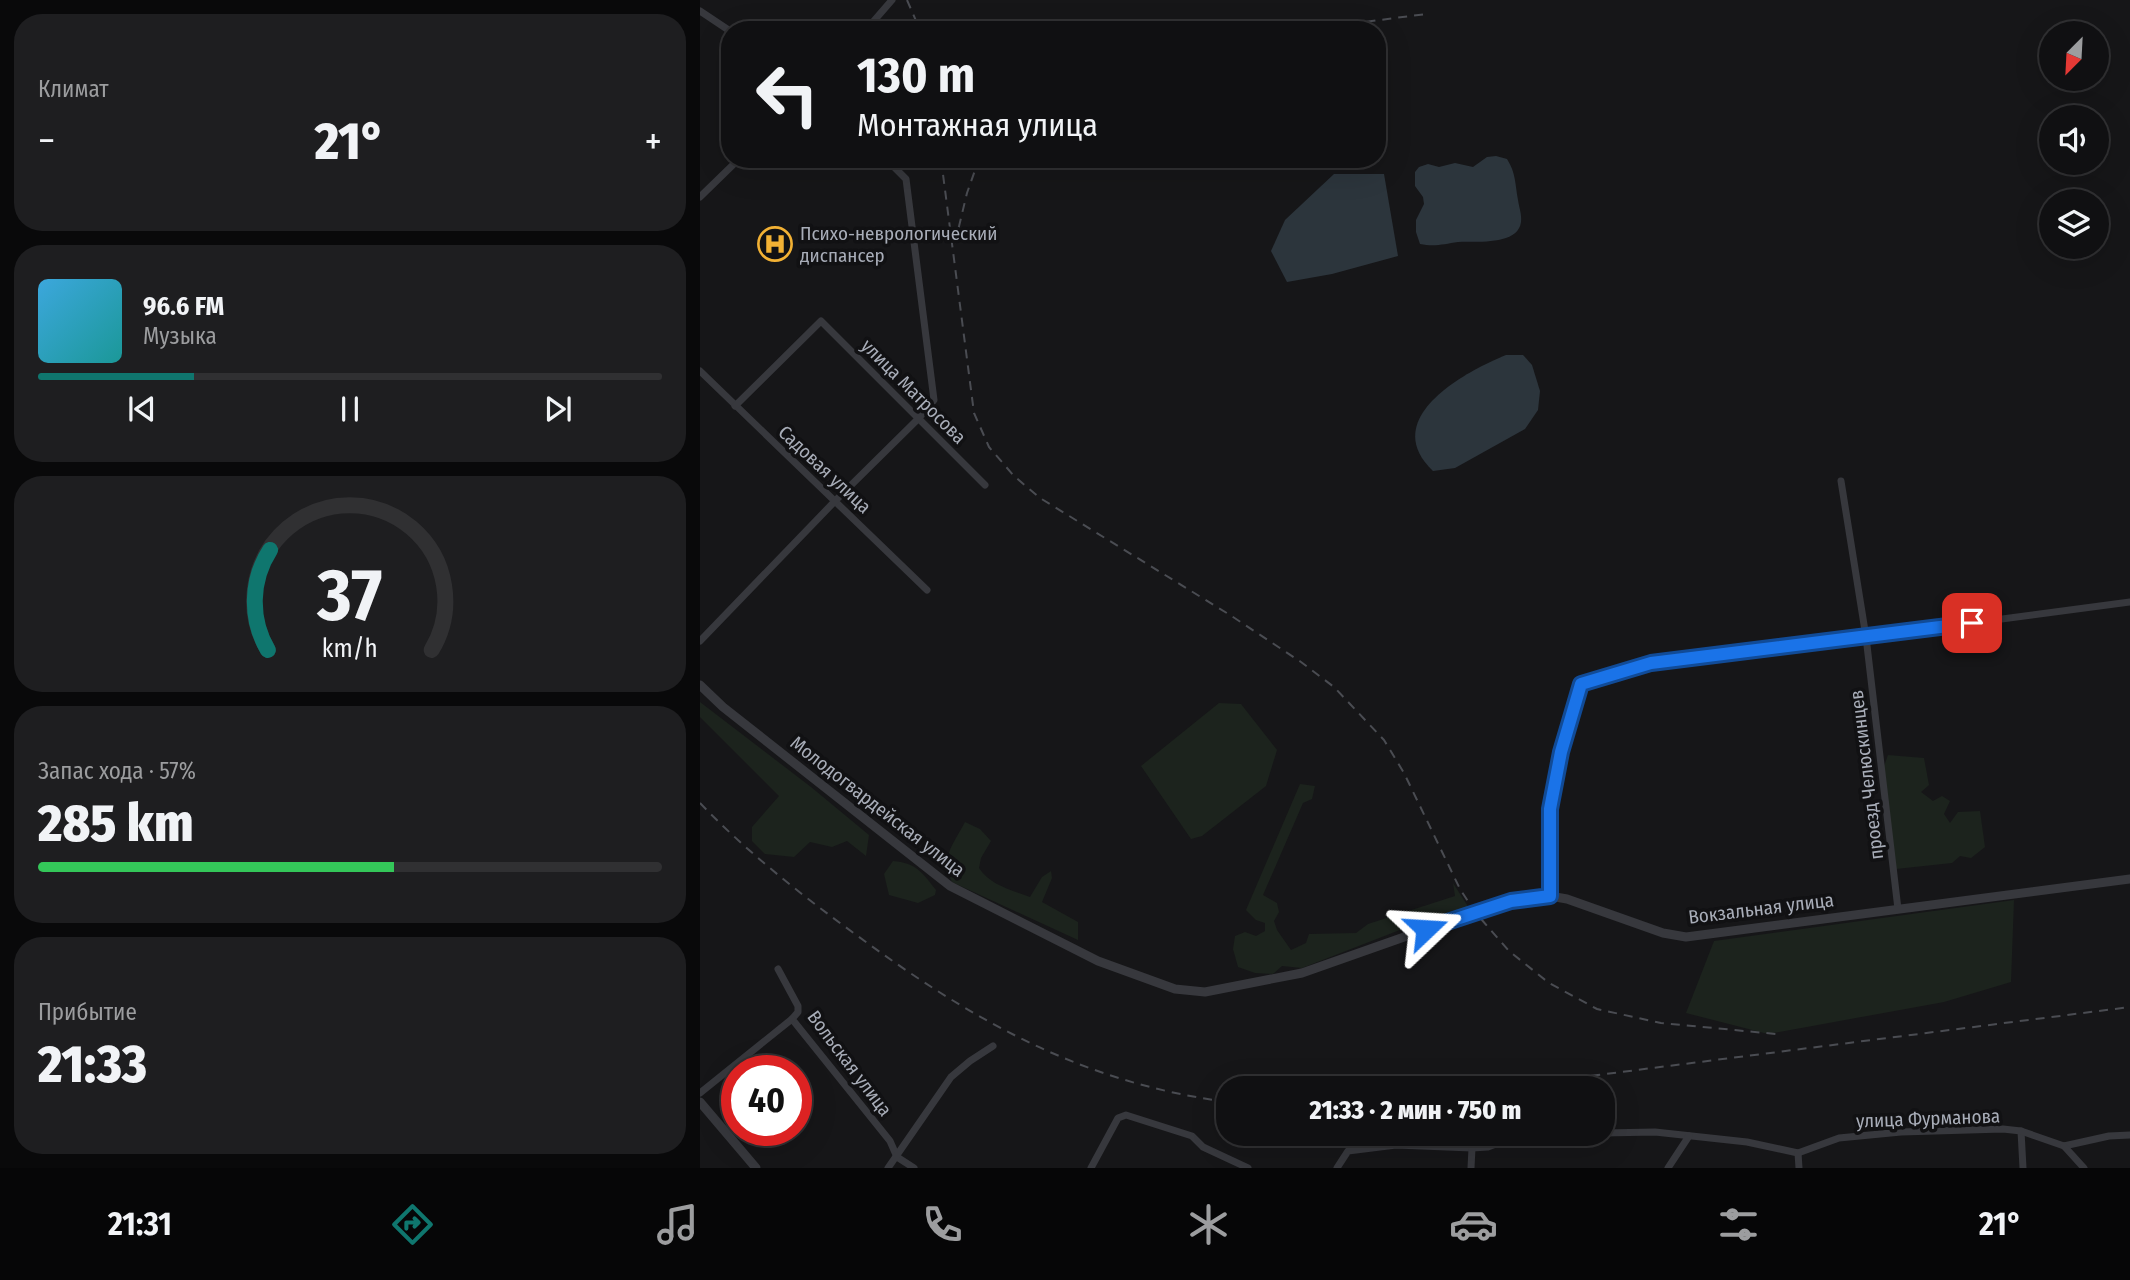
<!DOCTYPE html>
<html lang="ru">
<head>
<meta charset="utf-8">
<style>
  :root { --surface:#101012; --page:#1e1e20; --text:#f1f3f6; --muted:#9c9d9f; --line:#303032; --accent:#0f766e }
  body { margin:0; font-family:"Fira Sans Condensed",sans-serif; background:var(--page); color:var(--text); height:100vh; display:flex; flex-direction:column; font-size:26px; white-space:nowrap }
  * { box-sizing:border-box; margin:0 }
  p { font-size:23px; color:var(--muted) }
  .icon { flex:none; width:38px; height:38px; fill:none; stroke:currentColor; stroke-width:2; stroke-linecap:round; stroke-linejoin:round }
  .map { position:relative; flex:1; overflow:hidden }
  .details { display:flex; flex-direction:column; gap:14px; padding:14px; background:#09090a; width:700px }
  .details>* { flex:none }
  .top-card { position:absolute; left:21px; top:21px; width:665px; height:147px; border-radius:28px; box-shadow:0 7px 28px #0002,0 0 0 2px var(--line); background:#101012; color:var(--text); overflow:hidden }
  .needle { width:46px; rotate:204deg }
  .tools { position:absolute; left:1339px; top:21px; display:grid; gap:14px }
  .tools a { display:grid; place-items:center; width:70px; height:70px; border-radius:50%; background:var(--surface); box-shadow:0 7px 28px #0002,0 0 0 2px var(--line); font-size:35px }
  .speed { position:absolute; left:21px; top:1055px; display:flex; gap:14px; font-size:35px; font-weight:700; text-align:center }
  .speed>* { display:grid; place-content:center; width:91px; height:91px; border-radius:50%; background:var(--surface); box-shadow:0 7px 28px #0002,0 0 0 2px var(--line); line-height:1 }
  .speed .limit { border:10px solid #d22; background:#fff; color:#111 }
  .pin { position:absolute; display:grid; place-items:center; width:60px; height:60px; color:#fff; margin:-30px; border-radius:14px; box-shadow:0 4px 10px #0006 }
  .me { position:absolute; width:77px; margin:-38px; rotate:70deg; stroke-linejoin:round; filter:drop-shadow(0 0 5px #0008) }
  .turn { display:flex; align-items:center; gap:24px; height:147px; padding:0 21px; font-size:32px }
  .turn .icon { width:91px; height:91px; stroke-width:2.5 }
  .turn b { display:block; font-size:49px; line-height:60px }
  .big { font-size:52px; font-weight:800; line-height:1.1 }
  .details .card { flex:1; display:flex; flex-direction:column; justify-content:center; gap:10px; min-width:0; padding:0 24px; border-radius:28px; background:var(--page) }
  .details .dial { align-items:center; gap:0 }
  .dial svg { height:182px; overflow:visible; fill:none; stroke:var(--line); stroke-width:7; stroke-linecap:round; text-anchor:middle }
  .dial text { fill:var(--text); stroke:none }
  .song { display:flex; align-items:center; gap:21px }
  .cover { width:84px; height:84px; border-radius:10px; background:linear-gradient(135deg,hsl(200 70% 55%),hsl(180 70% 35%)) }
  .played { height:7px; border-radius:4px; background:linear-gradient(90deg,var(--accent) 25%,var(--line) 25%) }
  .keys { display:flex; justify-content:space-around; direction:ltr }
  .heat { display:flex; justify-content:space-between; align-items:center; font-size:38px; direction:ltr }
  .charge { height:10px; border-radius:5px; background:linear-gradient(90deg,#34c759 57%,var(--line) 0) }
  .trip { position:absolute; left:516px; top:1076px; width:399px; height:70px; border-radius:28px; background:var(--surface); box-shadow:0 7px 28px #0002,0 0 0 2px var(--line); font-weight:800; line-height:70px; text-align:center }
  .tab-bar { display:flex; height:112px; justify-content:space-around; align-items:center; background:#060607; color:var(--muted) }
  .tab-bar .icon { width:49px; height:49px }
  .tab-bar .selected { color:var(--accent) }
  .tab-bar b { font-size:32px; color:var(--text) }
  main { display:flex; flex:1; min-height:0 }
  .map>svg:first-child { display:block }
  .green { fill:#1c231d }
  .water { fill:#2c353c }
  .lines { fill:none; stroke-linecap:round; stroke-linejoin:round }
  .minor { stroke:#37383d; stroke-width:7 }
  .tertiary { stroke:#37383d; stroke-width:9 }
  .rail { stroke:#4a4c52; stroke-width:2; stroke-dasharray:9 7; stroke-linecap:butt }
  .route-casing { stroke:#114b97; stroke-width:18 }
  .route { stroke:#1a73e8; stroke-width:12 }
  .labels { text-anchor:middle; stroke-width:7; stroke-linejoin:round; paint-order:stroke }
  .poi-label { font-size:19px; fill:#a8adb8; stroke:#111113; text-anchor:start }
  .street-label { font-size:19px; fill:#a8adb8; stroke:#111113 }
</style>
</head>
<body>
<main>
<section class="details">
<div class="card"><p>Климат</p>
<div class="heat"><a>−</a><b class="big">21°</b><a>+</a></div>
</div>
<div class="card">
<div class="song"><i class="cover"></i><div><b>96.6 FM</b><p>Музыка</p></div></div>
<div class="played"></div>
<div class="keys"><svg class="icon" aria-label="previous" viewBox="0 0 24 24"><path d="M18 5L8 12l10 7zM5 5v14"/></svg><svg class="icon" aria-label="pause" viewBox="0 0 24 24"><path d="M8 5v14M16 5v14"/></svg><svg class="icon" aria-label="next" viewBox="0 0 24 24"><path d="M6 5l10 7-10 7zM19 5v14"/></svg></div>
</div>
<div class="card dial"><svg viewBox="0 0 100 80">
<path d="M14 69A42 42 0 1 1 86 69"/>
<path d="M14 69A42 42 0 0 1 15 25" stroke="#0f766e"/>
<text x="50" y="56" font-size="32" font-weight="700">37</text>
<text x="50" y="72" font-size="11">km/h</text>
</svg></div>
<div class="card"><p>Запас хода · 57%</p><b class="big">285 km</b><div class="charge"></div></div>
<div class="card"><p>Прибытие</p><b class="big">21:33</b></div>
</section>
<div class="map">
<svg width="1430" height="1168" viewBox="0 0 1430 1168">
  <rect width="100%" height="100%" fill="#161618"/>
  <g class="green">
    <path d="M 0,702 L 111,787 L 169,835 L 166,856 L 147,841 L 132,847 L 110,842 L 94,857 L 65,854 L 52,841 L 52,827 L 79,796 L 0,717 Z"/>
    <path d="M 519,703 L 541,704 L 577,750 L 566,786 L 502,836 L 491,839 L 441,766 Z"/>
    <path d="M 1188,755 L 1224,758 L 1229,785 L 1221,792 L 1233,801 L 1242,796 L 1250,801 L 1244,814 L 1250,823 L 1258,812 L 1280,811 L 1285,847 L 1271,858 L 1260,856 L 1252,863 L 1196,869 L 1184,766 Z"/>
    <path d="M 600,784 L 615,786 L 612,799 L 603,803 L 563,895 L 577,903 L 579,912 L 574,921 L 577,930 L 591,950 L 606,943 L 609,934 L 656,933 L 668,924 L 755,896 L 753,883 L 769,908 L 705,928 L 602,968 L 582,966 L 573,974 L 555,973 L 538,967 L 533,949 L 535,936 L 545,932 L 556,936 L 565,931 L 565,923 L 556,920 L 546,910 Z"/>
    <path d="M 265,822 L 280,829 L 291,841 L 281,858 L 279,868 C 290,885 311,890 330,897 L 342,877 L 351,871 L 352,878 L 342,902 L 378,922 L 378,940 L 252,882 C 240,857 253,845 265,822 Z"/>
    <path d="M 193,861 C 216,863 222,872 236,890 L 235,895 L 218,903 L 189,895 L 184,874 Z"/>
    <path d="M 1314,900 L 1311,982 L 1244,1002 L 1068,1034 L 986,1013 L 1014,941 Z"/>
  </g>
  <g class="water">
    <path d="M 796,156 L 807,159 C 816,173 815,184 818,200 C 819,207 822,215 821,222 C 818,246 775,241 758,242 C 744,244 735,247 720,244 L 716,232 L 716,220 L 724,204 L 723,197 L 715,186 L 715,172 L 719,167 L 728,164 L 739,167 L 755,163 L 773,167 L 787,157 Z"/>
    <path d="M 634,174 L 684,174 L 698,256 L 632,274 L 587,282 L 571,251 L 585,220 Z"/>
    <path d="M 806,355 L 823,355 L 832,365 L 840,391 L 838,410 L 825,429 L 755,468 L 733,471 C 678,419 764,372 806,355 Z"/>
  </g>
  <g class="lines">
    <g class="minor">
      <path d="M 0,11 L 30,31"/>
      <path d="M 166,30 L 192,0"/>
      <path d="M 0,197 L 39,159"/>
      <path d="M 0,371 L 227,590"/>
      <path d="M 35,406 L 121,321 L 285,485"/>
      <path d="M 1141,481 L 1166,637 L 1198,909"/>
      <path d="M 0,641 L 136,500 L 219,418 L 234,400 L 206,179 L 186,159"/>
      <path d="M 850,896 L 850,809 L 861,752 L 881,684 L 951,663 L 1166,637 L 1430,602"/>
      <path d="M 78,969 L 98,1006 L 98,1012 L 92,1019 L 190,1141 L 197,1157 L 214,1168"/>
      <path d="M 0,1093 L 92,1019"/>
      <path d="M 1321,1131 L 1323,1168"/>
      <path d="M 903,1133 L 955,1132 L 1047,1142 L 1098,1153 L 1139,1138 L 1201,1132 L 1303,1129 L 1321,1131 L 1364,1146 L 1409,1136 L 1430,1135"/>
      <path d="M 1364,1146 L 1384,1168"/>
      <path d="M 1098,1153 L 1099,1168"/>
      <path d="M 188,1168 L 251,1077 L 270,1061 L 293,1046"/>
      <path d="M 391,1168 L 418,1118 L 426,1115 L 492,1136 L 503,1147 L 548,1168"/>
      <path d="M 637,1168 L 648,1151 L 696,1145 L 772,1148 L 788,1147 L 804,1141 L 890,1134"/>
      <path d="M 771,1168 L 772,1148"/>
      <path d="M 968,1168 L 989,1136"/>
    </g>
    <g class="tertiary">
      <path d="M 0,685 L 23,707 L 250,886 L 398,961 L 475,989 L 505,992 L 602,973 L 775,912 L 834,896 L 850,896 L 867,899 L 963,933 L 986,937 L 1430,879"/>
      <path d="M 0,1102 L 56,1168"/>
    </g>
    <g class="rail">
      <path d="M 207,0 L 220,30"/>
      <path d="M 603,30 L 726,14"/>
      <path d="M 241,159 L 274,413 L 289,447 L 314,476 L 340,498 L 530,615 L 601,662 L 634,687 L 684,740 L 704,773 L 760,889 L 775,912 L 809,951 L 849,983 L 897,1009 L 961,1023 L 1076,1034"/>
      <path d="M 255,243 L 267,193 L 279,159"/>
      <path d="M 0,803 C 47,852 100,894 155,934 C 272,1020 382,1083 528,1102"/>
      <path d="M 796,1088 L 1430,1007"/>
    </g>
  </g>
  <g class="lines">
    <g class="route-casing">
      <path id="route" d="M 726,929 L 811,901 L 850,896 L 850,809 L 861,752 L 881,684 L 951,663 L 1272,623"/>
    </g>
    <use href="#route" class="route"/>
  </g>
  <defs>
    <g id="hospital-ring" transform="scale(1.75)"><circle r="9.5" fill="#111113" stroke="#f2b134" stroke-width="1.5"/><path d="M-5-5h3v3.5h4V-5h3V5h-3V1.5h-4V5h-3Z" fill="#f2b134"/></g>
  </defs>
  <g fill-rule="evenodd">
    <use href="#hospital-ring" x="75" y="244"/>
  </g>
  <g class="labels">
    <g class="poi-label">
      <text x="100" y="240">Психо-неврологический<tspan x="100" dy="22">диспансер</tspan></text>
    </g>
    <g class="street-label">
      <text transform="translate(214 391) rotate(45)" y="7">улица Матросова</text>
      <text transform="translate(125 469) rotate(43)" y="7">Садовая улица</text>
      <text transform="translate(1166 775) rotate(-97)" y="7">проезд Челюскинцев</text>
      <text transform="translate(178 806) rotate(38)" y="7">Молодогвардейская улица</text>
      <text transform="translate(1061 908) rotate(-7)" y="7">Вокзальная улица</text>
      <text transform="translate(150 1063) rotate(53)" y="7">Вольская улица</text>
      <text transform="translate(1228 1118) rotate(-2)" y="7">улица Фурманова</text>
    </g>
  </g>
</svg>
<div class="tools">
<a><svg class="needle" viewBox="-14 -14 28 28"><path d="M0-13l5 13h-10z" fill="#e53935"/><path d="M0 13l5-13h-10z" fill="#9c9d9f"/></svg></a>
<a><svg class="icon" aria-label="sound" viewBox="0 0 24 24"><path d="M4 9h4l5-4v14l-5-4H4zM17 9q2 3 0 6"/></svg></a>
<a><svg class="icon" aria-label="layers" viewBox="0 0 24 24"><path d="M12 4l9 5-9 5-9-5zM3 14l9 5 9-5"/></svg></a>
</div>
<div class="speed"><div class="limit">40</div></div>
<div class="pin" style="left:1272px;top:623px;background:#d93025"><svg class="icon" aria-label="arrive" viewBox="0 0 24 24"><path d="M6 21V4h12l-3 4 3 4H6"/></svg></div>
<svg class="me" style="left:726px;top:929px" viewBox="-20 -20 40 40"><path d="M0-17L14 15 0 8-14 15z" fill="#1a73e8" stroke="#fff" stroke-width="4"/></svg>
<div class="trip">21:33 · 2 мин · 750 m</div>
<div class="top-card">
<div class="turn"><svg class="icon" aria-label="left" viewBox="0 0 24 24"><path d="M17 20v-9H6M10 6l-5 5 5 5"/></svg><div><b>130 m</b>Монтажная улица</div></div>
</div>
</div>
</main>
<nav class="tab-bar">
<b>21:31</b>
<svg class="icon selected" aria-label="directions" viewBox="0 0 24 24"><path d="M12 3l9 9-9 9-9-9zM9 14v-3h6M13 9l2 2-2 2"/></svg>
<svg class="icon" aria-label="music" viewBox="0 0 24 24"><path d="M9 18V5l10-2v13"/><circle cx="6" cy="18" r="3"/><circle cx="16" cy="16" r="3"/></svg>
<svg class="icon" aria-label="phone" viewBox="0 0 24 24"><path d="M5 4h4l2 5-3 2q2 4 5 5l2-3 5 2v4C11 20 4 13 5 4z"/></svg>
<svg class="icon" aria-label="climate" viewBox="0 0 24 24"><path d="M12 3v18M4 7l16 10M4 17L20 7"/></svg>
<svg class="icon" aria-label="car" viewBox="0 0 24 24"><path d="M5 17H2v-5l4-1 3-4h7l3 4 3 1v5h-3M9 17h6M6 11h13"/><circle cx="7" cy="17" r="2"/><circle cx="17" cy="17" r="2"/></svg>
<svg class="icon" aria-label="filters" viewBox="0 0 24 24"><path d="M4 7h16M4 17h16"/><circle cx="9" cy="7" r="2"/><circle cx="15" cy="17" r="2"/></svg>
<b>21°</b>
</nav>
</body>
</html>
